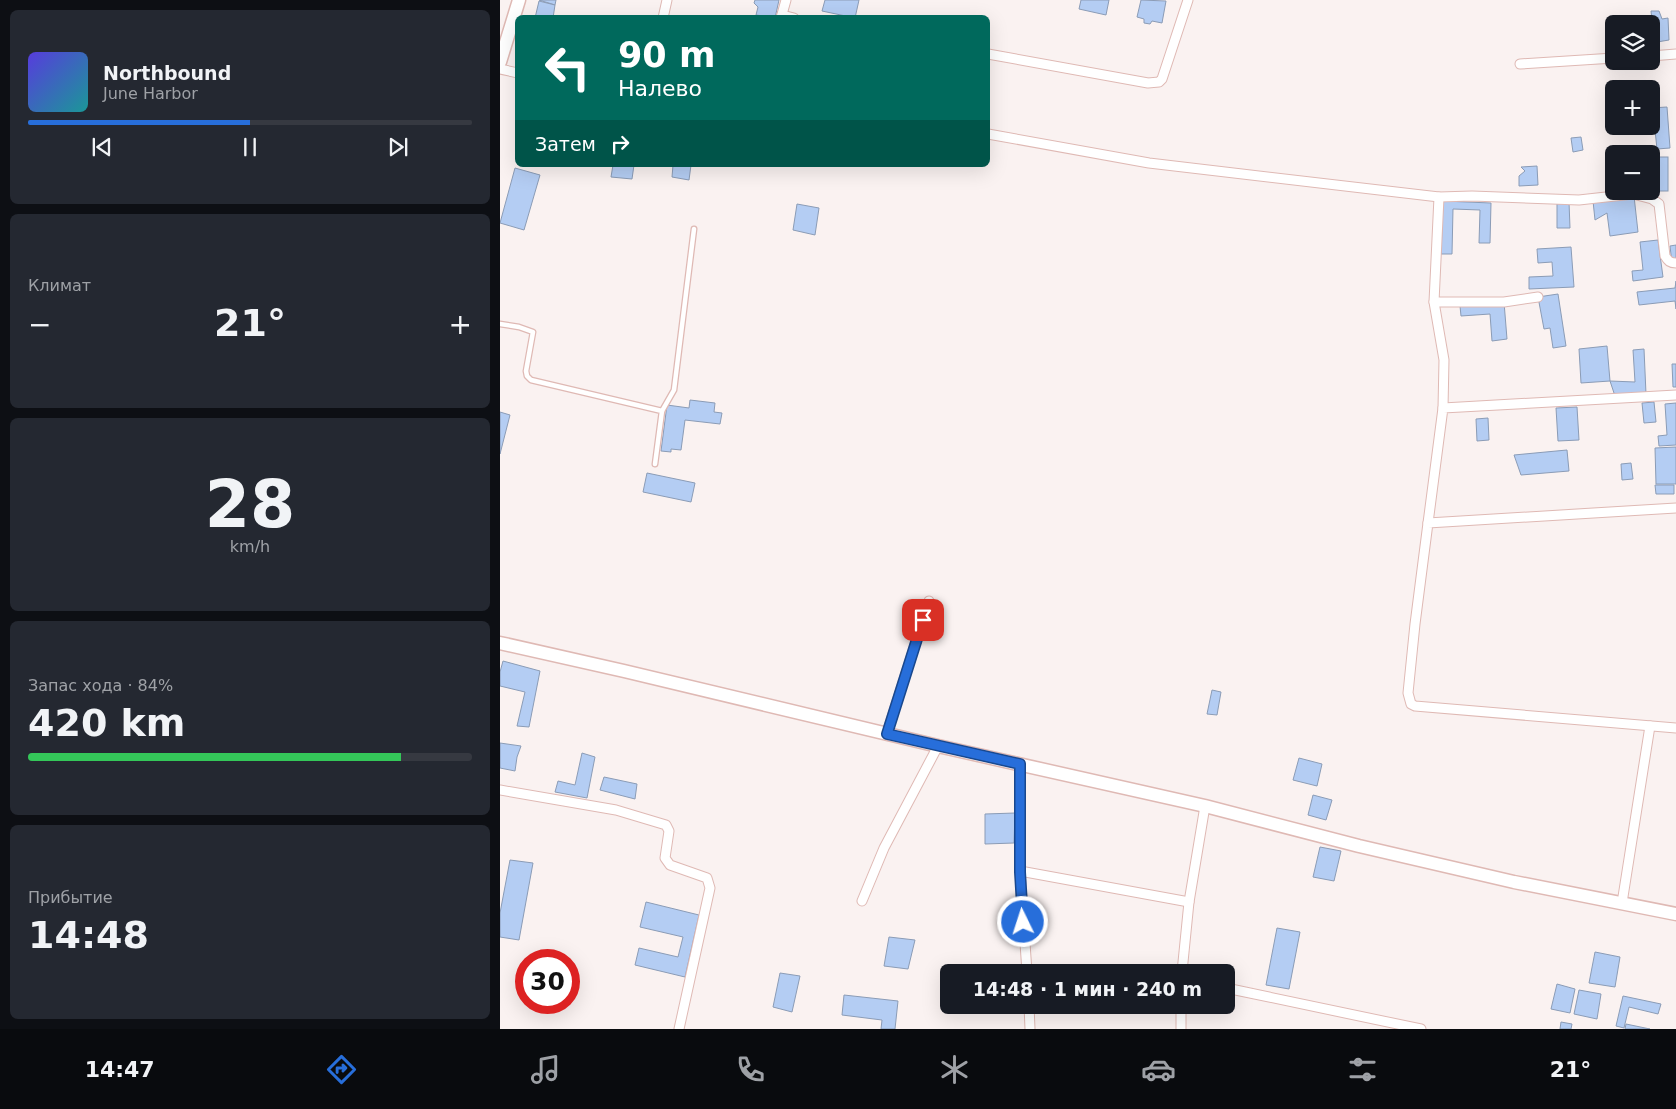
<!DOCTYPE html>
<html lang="ru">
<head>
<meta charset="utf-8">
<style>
  :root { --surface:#171b24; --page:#242831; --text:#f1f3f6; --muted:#9ea1a6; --line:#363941; --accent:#276eda }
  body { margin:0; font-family:"DejaVu Sans",sans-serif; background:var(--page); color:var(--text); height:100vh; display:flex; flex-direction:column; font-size:19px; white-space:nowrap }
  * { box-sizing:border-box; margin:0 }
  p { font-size:16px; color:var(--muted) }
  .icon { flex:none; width:28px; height:28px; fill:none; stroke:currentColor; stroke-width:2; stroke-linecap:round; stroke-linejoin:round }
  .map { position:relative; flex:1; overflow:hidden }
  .drawer { display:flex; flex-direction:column; gap:10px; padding:10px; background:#0d0f14; width:500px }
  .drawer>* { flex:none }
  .top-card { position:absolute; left:15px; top:15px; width:475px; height:152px; border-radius:8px; box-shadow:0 5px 20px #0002; background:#00695c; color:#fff; overflow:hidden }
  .fabs { position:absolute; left:1105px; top:15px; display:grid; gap:10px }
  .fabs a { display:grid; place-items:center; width:55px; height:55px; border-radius:8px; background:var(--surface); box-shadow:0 5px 20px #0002; font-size:25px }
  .speed { position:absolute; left:15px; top:949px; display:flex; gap:10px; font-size:25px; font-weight:700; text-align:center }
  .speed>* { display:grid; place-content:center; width:65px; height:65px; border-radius:50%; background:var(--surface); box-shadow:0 5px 20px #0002; line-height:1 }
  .speed .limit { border:8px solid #d22; background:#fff; color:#111 }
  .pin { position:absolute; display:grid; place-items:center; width:42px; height:42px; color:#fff; margin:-21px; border-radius:10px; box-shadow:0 2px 8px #0006 }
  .me { position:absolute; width:55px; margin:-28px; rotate:356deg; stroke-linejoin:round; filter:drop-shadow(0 0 4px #0008) }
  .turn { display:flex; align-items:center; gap:18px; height:105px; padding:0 20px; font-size:22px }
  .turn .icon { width:65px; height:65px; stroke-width:2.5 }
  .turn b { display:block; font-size:35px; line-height:42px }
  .then { display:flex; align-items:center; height:48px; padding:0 20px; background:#0003; gap:10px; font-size:19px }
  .big { font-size:38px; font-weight:700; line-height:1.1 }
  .drawer .widget { flex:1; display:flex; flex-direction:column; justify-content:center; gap:8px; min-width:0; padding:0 18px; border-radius:8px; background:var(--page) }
  .drawer .dial { align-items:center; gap:0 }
  .dial b { font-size:65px; line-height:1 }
  .song { display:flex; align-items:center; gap:15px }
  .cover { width:60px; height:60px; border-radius:8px; background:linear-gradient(135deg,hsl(250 70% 55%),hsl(180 70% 35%)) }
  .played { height:5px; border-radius:2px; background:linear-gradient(90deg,var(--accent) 50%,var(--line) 50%) }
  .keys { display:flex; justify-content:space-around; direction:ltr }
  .heat { display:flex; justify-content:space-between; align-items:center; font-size:28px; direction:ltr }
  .charge { height:8px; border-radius:4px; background:linear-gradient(90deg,#34c759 84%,var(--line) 0) }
  .trip { position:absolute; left:440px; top:964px; width:295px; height:50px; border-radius:8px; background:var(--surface); box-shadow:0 5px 20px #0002; font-weight:700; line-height:50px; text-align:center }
  .tab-bar { display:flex; height:80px; justify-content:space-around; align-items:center; background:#090b0e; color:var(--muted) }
  .tab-bar .icon { width:35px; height:35px }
  .tab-bar .active { color:var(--accent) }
  .tab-bar b { font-size:22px; color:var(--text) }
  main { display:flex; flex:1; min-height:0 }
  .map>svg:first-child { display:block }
  .building { fill:#b4cdf3; stroke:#8b9cb6 }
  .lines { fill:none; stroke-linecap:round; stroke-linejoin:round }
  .lane-casing { stroke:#dfb9b4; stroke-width:7 }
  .street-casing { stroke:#dfb9b4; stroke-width:11 }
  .secondary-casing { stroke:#dfb9b4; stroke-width:15 }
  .lane { stroke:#fff; stroke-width:4.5 }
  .street { stroke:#fff; stroke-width:9 }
  .secondary { stroke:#fff; stroke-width:12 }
  .route-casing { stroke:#19488e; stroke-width:12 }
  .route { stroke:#276eda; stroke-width:9 }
</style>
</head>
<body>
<main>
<section class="drawer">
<div class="widget">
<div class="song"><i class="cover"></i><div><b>Northbound</b><p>June Harbor</p></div></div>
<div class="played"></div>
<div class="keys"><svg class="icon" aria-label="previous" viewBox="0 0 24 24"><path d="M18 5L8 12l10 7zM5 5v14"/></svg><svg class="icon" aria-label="pause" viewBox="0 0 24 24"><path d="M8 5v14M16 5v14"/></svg><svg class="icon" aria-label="next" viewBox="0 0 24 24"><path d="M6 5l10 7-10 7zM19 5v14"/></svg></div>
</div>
<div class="widget"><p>Климат</p>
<div class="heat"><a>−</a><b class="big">21°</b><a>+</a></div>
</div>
<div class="widget dial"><b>28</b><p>km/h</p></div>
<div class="widget"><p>Запас хода · 84%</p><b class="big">420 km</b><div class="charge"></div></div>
<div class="widget"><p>Прибытие</p><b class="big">14:48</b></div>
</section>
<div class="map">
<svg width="1176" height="1029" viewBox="0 0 1176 1029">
  <rect width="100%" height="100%" fill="#faf2f1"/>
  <g class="building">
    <path d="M 39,0 L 56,0 L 55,5 Z"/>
    <path d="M 255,0 L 279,0 L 275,18 L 256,15 L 258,7 L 254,3 Z"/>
    <path d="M 325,0 L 359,0 L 355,18 L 322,11 Z"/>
    <path d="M 581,0 L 609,0 L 606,15 L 579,9 Z"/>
    <path d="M 641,0 L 666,1 L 662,23 L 652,21 L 650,24 L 644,23 L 644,19 L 637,17 Z"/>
    <path d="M 39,1 L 55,5 L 53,18 L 35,18 Z"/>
    <path d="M 1151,11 L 1159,11 L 1162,19 L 1168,18 L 1169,40 L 1151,43 L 1151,24 L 1138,24 L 1138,21 L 1152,20 Z"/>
    <path d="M 1167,107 L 1170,148 L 1157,149 L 1155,130 L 1139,131 L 1139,126 L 1151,126 L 1151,108 Z"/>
    <path d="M 1081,137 L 1083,150 L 1073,152 L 1071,138 Z"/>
    <rect x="1151" y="157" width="17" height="34"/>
    <path d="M 113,165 L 134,165 L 132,179 L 111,177 Z"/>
    <path d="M 173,165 L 191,165 L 189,180 L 172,177 Z"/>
    <path d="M 1037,166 L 1038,185 L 1019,186 L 1019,176 L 1025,171 L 1021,167 Z"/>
    <path d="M 15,168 L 40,175 L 24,230 L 0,223 Z"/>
    <path d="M 1134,196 L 1138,232 L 1110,236 L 1107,213 L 1095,220 L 1093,201 Z"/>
    <path d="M 943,201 L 991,203 L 990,243 L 979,243 L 980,210 L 953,209 L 952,254 L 941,254 Z"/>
    <path d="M 1057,202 L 1069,202 L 1070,228 L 1057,228 Z"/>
    <path d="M 297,204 L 319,208 L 315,235 L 293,230 Z"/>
    <path d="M 1158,240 L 1163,277 L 1133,281 L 1132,271 L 1143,270 L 1140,242 Z"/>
    <path d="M 1176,245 L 1176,262 L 1172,263 L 1170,246 Z"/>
    <path d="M 1071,247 L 1074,287 L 1029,289 L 1029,277 L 1053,276 L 1052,262 L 1038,263 L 1037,249 Z"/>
    <path d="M 1176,281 L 1176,309 L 1175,301 L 1139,305 L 1137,292 L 1175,288 Z"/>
    <path d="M 1058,294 L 1066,346 L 1053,348 L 1050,328 L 1044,329 L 1038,297 Z"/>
    <path d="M 1004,302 L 1007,339 L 992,341 L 990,314 L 961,316 L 960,306 Z"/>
    <path d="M 1107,346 L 1110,381 L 1081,383 L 1079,349 Z"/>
    <path d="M 1144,349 L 1146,394 L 1115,396 L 1110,381 L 1135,382 L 1133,350 Z"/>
    <path d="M 1172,364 L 1176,364 L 1176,387 L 1173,387 Z"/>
    <path d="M 190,400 L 215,403 L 214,412 L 222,413 L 220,424 L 185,420 L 181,450 L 171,449 L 171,452 L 161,451 L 167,405 L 189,408 Z"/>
    <path d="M 1154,402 L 1156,422 L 1144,423 L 1142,403 Z"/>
    <path d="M 1176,403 L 1176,445 L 1159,446 L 1158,436 L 1167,435 L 1165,404 Z"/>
    <path d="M 1077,407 L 1079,440 L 1058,441 L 1056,408 Z"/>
    <path d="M 0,412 L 10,415 L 0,454 Z"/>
    <path d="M 988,418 L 989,440 L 977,441 L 976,419 Z"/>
    <path d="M 1176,447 L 1176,484 L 1156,484 L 1155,448 Z"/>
    <path d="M 1067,450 L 1069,471 L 1021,475 L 1014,455 Z"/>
    <path d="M 1131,463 L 1133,479 L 1122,480 L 1121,464 Z"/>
    <path d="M 147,473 L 195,483 L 191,502 L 143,492 Z"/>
    <path d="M 1155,485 L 1174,485 L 1174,494 L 1156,494 Z"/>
    <path d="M 3,661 L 40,671 L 29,727 L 17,726 L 25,692 L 0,686 L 0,672 Z"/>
    <path d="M 712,690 L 721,692 L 717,715 L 707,714 Z"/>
    <path d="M 0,743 L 21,746 L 17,757 L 15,771 L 0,768 Z"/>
    <path d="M 82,753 L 95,757 L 87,798 L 55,792 L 58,781 L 75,785 Z"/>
    <path d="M 799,758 L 822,764 L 817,786 L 793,780 Z"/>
    <path d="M 104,777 L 137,784 L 135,799 L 100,790 Z"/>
    <path d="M 813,795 L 832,800 L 826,820 L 808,815 Z"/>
    <path d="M 515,813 L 514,843 L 485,844 L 485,814 Z"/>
    <path d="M 820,847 L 841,851 L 834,881 L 813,877 Z"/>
    <path d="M 10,860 L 33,863 L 19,940 L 0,937 L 0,913 Z"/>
    <path d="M 146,902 L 199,915 L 185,977 L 135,965 L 139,948 L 178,957 L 183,937 L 140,927 Z"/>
    <path d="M 777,928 L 800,932 L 789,989 L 766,985 Z"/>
    <path d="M 389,937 L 415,940 L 408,969 L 384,966 Z"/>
    <path d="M 1095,952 L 1120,957 L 1115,987 L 1089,983 Z"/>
    <path d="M 280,973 L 300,976 L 292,1012 L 273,1007 Z"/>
    <path d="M 1057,984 L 1075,989 L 1070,1013 L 1051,1009 Z"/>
    <path d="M 1079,990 L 1101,994 L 1097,1019 L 1074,1014 Z"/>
    <path d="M 344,995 L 398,1001 L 395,1029 L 381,1029 L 382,1020 L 342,1015 Z"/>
    <path d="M 1123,996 L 1161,1004 L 1158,1014 L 1129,1007 L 1124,1028 L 1116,1026 Z"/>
    <path d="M 1061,1022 L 1072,1024 L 1071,1029 L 1060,1029 Z"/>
    <path d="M 1126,1024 L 1150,1029 L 1125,1029 Z"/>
  </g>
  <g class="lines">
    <g class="lane-casing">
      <g id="lane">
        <path d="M 0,324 L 19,327 L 33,332 L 26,371 L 27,376 L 31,380 L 162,411 L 155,464"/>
        <path d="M 162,411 L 174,390 L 194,229"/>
      </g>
    </g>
    <g class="street-casing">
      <g id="street">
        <path d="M 282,15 L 294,18"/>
        <path d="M 163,18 L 167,0"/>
        <path d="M 281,18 L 286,0"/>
        <path d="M 488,54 L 648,83 L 659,82 L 662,79 L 688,0"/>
        <path d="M 1151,56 L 1176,54"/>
        <path d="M 1020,64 L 1114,58"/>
        <path d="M 0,69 L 18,73"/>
        <path d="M 488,134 L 649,163 L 939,197 L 972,196 L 1079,200 L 1133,194 L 1152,199 L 1159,204 L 1165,256 C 1168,261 1170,263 1176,263"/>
        <path d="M 939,197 L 934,302 L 1004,302 L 1038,297"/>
        <path d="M 934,302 L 944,360 L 943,408"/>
        <path d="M 1176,508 L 928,523 L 915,624 L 908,693 L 911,704 L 915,706 L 1176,728"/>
        <path d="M 928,523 L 943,408 L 1176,395"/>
        <path d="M 387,733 L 429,601"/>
        <path d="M 520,764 L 520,871 L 527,972"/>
        <path d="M 0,790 L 116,810 L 166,825 L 169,831 L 165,858 L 170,865 L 207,878 L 210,888 L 179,1029"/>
        <path d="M 520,871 L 689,902"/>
        <path d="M 362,901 L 384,848 L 438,746"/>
        <path d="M 1122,903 L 1150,726"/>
        <path d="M 682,972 L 689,902 L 705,806"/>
        <path d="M 726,988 L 921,1029"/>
        <path d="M 529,1005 L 530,1029"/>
        <path d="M 681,1029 L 681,1005"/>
      </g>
    </g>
    <g class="secondary-casing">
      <g id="secondary">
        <path d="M 0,62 L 19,0"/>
        <path d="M 0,643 L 124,671 L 438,746 L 705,806 L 859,846 L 1014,882 L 1176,914"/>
      </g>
    </g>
    <use href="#lane" class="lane"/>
    <use href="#street" class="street"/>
    <use href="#secondary" class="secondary"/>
  </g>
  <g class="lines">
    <g class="route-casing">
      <path id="route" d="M 423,620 L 387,734 L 520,764 L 520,872 L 523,922"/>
    </g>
    <use href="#route" class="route"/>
  </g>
</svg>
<div class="fabs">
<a><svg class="icon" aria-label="layers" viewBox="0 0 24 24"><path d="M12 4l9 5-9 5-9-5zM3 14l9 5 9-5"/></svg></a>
<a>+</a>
<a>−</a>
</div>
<div class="speed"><div class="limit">30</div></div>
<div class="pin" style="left:423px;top:620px;background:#d93025"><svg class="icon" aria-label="arrive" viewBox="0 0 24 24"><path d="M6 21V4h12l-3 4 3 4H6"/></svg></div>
<svg class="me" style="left:523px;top:922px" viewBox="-20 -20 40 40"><circle r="17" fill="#276eda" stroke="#fff" stroke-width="3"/><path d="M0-11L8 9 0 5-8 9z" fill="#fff"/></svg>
<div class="trip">14:48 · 1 мин · 240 m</div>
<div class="top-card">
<div class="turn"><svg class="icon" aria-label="left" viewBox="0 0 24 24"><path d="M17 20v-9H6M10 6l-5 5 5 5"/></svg><div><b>90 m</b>Налево</div></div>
<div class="then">Затем<svg class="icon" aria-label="right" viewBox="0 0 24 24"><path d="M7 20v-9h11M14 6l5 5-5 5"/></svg></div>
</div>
</div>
</main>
<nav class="tab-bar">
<b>14:47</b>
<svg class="icon active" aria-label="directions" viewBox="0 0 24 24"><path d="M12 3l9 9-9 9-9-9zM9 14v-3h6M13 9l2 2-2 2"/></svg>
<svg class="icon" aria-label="music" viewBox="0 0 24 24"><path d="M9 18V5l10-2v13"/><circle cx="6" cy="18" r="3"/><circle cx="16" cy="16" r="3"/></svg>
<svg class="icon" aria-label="phone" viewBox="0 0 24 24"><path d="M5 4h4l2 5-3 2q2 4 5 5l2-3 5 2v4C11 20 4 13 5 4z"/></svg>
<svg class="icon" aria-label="climate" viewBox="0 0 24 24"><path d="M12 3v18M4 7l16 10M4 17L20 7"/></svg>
<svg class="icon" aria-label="car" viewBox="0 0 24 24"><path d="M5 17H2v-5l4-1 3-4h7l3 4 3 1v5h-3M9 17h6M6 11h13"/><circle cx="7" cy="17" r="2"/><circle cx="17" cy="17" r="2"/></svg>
<svg class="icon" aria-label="filters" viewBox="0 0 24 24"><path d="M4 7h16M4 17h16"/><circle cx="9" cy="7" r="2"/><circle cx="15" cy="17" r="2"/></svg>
<b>21°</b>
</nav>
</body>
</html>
